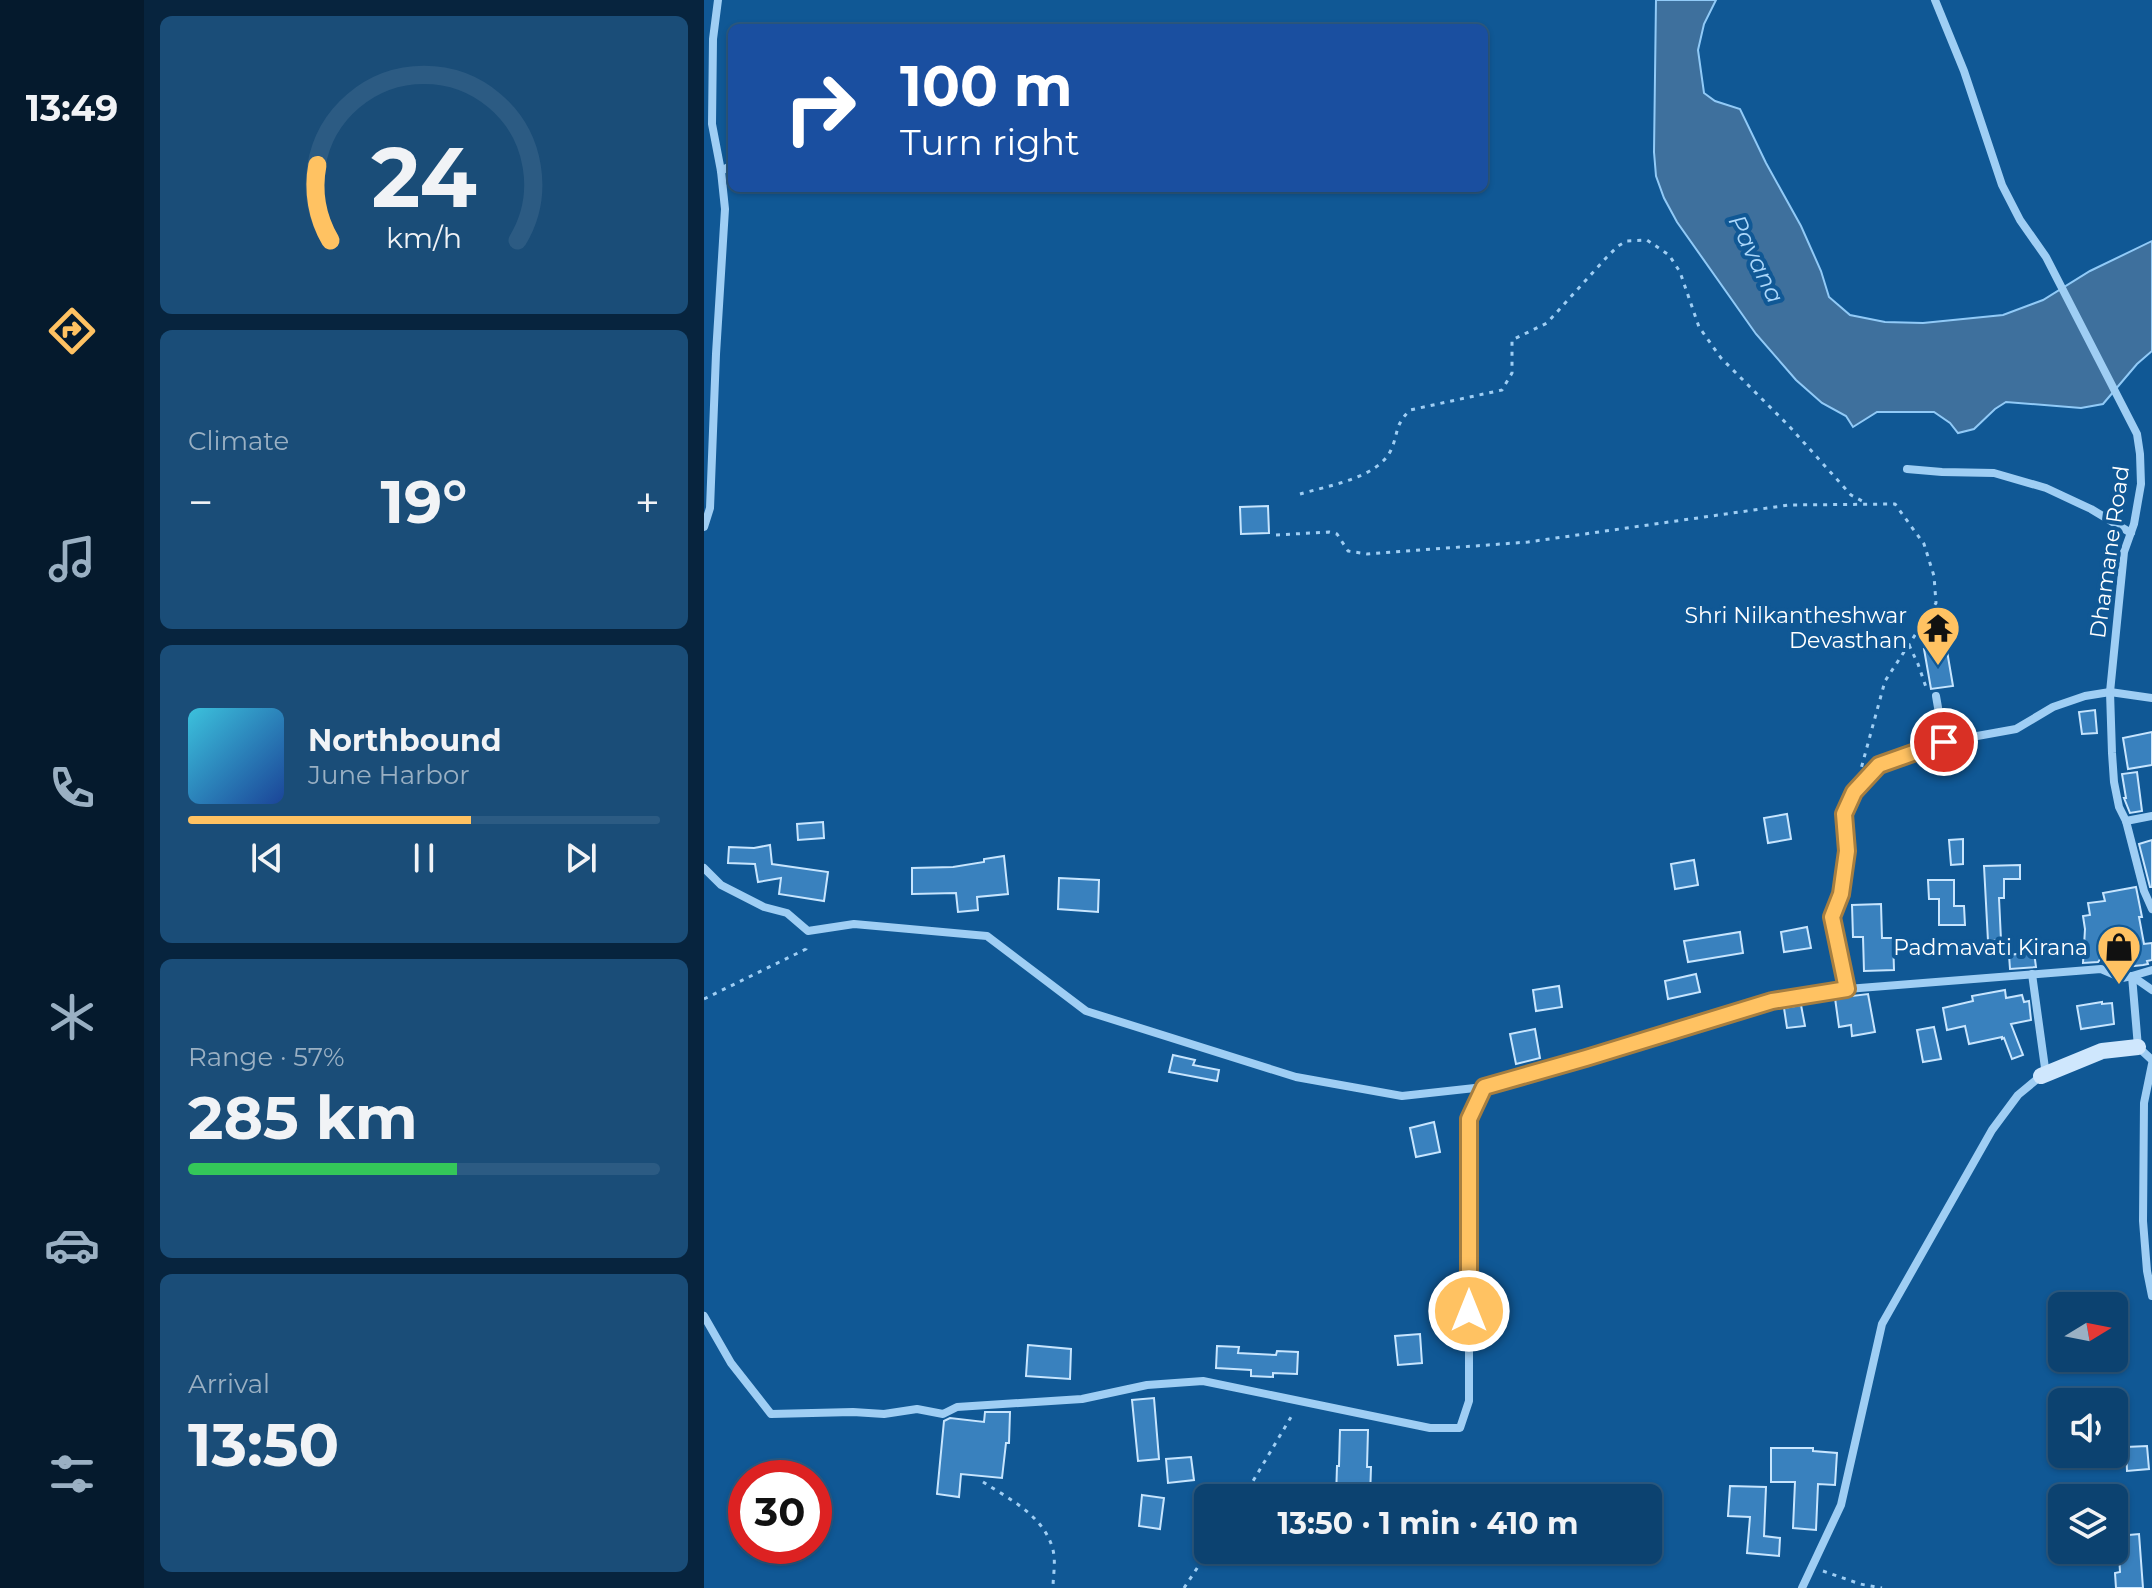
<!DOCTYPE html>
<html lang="en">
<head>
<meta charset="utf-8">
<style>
  :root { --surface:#0c4270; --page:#1a4d78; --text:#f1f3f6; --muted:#9ab0c3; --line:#2c5b83; --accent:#ffc262 }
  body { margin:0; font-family:Montserrat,sans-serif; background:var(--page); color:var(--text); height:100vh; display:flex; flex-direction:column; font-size:30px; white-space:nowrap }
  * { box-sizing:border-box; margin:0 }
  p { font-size:26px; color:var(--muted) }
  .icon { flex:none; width:44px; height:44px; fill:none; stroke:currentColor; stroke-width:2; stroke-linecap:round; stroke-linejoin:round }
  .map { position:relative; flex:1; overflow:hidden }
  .sheet { display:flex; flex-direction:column; gap:16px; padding:16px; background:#07243e; width:560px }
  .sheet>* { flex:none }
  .banner { position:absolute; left:24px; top:24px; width:760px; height:168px; border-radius:12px; box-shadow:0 2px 6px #0004,0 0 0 2px var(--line); background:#1a4fa0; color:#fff; overflow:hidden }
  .needle { width:52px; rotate:80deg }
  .tools { position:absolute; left:1344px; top:1292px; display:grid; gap:16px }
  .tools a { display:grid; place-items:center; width:80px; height:80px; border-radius:12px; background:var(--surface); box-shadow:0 2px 6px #0004,0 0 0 2px var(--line); font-size:40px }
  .speed { position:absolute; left:24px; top:1460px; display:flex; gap:16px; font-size:40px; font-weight:700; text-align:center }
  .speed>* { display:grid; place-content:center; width:104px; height:104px; border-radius:50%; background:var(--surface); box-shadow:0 2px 6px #0004,0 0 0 2px var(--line); line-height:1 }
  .speed .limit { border:12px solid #d22; background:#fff; color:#111 }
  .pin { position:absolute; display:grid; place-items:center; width:68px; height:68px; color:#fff; margin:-34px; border:4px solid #fff; border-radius:50%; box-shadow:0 2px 8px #0007 }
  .me { position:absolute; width:88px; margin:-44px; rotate:0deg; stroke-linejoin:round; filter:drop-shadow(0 0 6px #0008) }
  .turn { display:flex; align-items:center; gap:28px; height:168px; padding:0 40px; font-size:36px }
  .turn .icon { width:104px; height:104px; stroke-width:2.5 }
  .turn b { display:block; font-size:56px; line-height:68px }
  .big { font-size:60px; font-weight:700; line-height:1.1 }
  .sheet .tile { flex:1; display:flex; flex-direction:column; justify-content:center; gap:12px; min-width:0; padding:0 28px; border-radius:12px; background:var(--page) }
  .sheet .dial { align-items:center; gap:0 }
  .dial svg { height:208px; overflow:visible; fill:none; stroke:var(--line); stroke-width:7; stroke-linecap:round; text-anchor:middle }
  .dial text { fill:var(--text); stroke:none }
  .song { display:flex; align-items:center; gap:24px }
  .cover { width:96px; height:96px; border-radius:12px; background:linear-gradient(135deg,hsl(190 70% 55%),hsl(220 70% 35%)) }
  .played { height:8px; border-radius:4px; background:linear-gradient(90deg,var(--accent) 60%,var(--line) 60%) }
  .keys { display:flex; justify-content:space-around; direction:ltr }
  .heat { display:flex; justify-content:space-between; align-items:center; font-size:44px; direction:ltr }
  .charge { height:12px; border-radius:6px; background:linear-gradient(90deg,#34c759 57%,var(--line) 0) }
  .trip { position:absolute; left:490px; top:1484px; width:468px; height:80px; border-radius:12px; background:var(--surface); box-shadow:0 2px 6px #0004,0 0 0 2px var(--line); font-weight:700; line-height:80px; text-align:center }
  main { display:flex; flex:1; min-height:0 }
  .tabs { display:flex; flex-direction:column; width:144px; justify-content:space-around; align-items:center; background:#051a2d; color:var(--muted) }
  .tabs .icon { width:56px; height:56px }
  .tabs .active { color:var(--accent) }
  .tabs b { font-size:36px; color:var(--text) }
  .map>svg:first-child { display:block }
  .water { fill:#3e709d; stroke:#91caf7; stroke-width:2 }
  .building { fill:#3981be; stroke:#c7e5fe; stroke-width:2 }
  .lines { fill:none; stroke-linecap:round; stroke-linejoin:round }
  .path { stroke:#9fcef4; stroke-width:3; stroke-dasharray:4 6; stroke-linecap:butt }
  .street { stroke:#9fcef4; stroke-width:8 }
  .secondary { stroke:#cfe7fd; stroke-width:16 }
  .route-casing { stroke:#a67e40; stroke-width:20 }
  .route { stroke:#ffc262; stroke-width:14 }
  .labels { text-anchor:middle; stroke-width:8; stroke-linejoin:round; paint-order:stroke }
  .street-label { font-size:22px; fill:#fff; stroke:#105895 }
  .poi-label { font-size:22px; fill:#fff; stroke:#105895; text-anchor:end }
  .water-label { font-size:24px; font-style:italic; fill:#abd7fa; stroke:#105895 }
</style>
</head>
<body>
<main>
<nav class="tabs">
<b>13:49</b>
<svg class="icon active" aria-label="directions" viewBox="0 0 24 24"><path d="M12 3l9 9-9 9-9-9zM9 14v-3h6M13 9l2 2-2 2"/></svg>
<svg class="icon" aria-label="music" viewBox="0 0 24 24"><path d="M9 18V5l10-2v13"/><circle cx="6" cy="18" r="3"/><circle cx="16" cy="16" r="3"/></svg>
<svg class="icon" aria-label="phone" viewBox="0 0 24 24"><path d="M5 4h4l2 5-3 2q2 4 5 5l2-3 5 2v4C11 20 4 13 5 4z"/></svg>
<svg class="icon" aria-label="climate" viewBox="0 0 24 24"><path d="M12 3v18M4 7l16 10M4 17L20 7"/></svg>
<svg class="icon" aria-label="car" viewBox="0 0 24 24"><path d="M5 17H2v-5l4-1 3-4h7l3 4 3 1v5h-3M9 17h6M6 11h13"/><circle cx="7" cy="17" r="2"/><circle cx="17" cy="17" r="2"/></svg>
<svg class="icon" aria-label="filters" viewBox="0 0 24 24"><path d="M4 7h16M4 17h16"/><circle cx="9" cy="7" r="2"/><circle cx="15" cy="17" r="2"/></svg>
</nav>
<section class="sheet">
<div class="tile dial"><svg viewBox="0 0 100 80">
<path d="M14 69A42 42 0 1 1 86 69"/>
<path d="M14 69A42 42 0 0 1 9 40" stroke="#ffc262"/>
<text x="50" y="56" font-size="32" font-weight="700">24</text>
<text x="50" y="72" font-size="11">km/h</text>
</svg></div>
<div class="tile"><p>Climate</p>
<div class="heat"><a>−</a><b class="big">19°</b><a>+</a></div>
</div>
<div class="tile">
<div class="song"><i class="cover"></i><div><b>Northbound</b><p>June Harbor</p></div></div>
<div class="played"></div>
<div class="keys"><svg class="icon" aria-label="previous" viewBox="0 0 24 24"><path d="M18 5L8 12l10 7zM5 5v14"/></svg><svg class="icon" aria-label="pause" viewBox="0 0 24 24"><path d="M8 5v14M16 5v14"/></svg><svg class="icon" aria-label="next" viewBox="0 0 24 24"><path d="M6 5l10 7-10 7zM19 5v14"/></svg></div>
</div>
<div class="tile"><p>Range · 57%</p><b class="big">285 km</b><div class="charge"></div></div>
<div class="tile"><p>Arrival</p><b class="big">13:50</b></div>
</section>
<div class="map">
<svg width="1448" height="1588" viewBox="0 0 1448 1588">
  <rect width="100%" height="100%" fill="#105895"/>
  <path class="water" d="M 952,0 L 1012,0 L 1000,24 L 994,50 L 1000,93 L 1011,101 L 1036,109 L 1062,163 L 1097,226 L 1117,271 L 1125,297 L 1146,315 L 1181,322 L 1219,323 L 1299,315 L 1339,300 L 1386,271 L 1448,241 L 1448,351 L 1433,364 L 1399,404 L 1377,408 L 1302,402 L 1291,409 L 1270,429 L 1254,433 L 1246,423 L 1230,412 L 1173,412 L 1149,427 L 1142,416 L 1118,403 L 1092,380 L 1052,334 L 973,222 L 960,198 L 952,176 L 950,152 Z"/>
  <g class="building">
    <path d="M 564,506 L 565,533 L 537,534 L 536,507 Z"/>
    <path d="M 1242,645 L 1249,686 L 1227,689 L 1220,649 Z"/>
    <path d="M 1391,710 L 1393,733 L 1378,734 L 1375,712 Z"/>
    <path d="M 1448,732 L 1448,765 L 1424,769 L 1419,738 Z"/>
    <path d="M 1433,772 L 1438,811 L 1426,813 L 1420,798 L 1422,798 L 1418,774 Z"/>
    <path d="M 1083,814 L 1087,839 L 1064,843 L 1060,818 Z"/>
    <path d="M 119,822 L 120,838 L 94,840 L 93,824 Z"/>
    <path d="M 1259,839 L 1259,864 L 1247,865 L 1245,840 Z"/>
    <path d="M 1448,840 L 1448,887 L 1446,887 L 1435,844 Z"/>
    <path d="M 66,845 L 68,864 L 124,872 L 120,901 L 75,894 L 77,878 L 54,882 L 51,864 L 24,863 L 25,847 L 50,848 Z"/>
    <path d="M 300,856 L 304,894 L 273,897 L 274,910 L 254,912 L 252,893 L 208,894 L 208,868 L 249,867 L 280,862 L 280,859 Z"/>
    <path d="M 990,860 L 994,885 L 971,889 L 967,864 Z"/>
    <path d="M 1316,865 L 1316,879 L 1300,879 L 1300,898 L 1295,898 L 1297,940 L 1284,941 L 1280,866 Z"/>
    <path d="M 355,878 L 395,880 L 394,912 L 354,909 Z"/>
    <path d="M 1224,880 L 1250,880 L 1250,906 L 1260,906 L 1261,925 L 1235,925 L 1235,899 L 1225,899 Z"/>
    <path d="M 1432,887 L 1438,917 L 1435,917 L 1440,944 L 1448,943 L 1448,960 L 1443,961 L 1444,964 L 1439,965 L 1413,968 L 1409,942 L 1394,962 L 1379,963 L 1381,929 L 1379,916 L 1386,915 L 1384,903 L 1401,901 L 1399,893 Z"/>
    <path d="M 1177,904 L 1178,938 L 1189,938 L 1190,970 L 1160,971 L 1159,937 L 1149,937 L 1148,905 Z"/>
    <path d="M 1103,927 L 1107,948 L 1080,952 L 1077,932 Z"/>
    <path d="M 1036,932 L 1039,953 L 984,962 L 980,941 Z"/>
    <path d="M 1330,952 L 1332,967 L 1306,969 L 1305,955 Z"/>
    <path d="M 992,974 L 996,992 L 964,999 L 961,981 Z"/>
    <path d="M 855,986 L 858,1007 L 832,1011 L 829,990 Z"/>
    <path d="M 1301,990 L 1302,998 L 1318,995 L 1320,1002 L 1325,1001 L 1327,1020 L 1307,1024 L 1319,1055 L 1308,1059 L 1300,1038 L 1298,1039 L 1298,1037 L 1265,1044 L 1261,1026 L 1243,1030 L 1239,1008 L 1269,1001 L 1268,996 Z"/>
    <path d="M 1164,994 L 1171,1032 L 1148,1036 L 1147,1025 L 1135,1027 L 1131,998 Z"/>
    <path d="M 1398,1002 L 1398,1004 L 1408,1003 L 1410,1024 L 1377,1029 L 1373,1006 Z"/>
    <path d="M 1097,1005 L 1101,1026 L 1083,1028 L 1080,1008 Z"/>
    <path d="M 1230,1027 L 1237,1059 L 1219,1062 L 1213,1030 Z"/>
    <path d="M 831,1029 L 836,1058 L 812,1064 L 806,1034 Z"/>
    <path d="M 469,1055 L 491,1060 L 489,1065 L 515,1070 L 513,1081 L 465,1072 Z"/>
    <path d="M 730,1122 L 736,1152 L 712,1157 L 706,1128 Z"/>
    <path d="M 716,1334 L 718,1363 L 694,1365 L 691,1336 Z"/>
    <path d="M 324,1345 L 367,1349 L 366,1379 L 322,1376 Z"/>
    <path d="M 513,1346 L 535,1347 L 534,1353 L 572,1355 L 573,1351 L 594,1352 L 593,1374 L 569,1373 L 569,1377 L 547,1376 L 547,1370 L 512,1368 Z"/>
    <path d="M 450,1398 L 455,1459 L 434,1461 L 428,1400 Z"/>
    <path d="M 281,1412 L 306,1412 L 305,1443 L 302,1443 L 298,1478 L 257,1474 L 255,1497 L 233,1494 L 240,1421 L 246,1418 L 280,1422 Z"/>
    <path d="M 636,1430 L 664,1430 L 663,1467 L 667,1467 L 666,1498 L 632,1498 L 633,1466 L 635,1466 Z"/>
    <path d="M 1443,1446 L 1445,1469 L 1423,1471 L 1422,1447 Z"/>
    <path d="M 1067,1448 L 1109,1448 L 1109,1451 L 1133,1453 L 1131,1485 L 1114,1484 L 1112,1530 L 1089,1528 L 1091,1482 L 1067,1482 Z"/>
    <path d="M 487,1457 L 490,1480 L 464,1483 L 462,1459 Z"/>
    <path d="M 1026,1486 L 1062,1487 L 1060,1536 L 1076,1538 L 1075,1556 L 1043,1553 L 1046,1517 L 1024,1516 Z"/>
    <path d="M 438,1495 L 460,1498 L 456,1529 L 435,1526 Z"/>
    <path d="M 1435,1534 L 1439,1588 L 1412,1588 L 1411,1573 L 1416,1572 L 1414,1536 Z"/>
  </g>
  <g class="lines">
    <g class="path">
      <path d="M 596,494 C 623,486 674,478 687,450 C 695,432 690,426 706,410 L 798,390 L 808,373 L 808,340 L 843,323 L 902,258 L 914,246 L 923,241 L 943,240 L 965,255 L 976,272 L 995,327 L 1017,358 L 1085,426 L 1147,495 L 1160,502"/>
      <path d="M 572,535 L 625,532 L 633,534 L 644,551 L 663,554 L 824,542 L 1085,505 L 1191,504 L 1220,544 L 1230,576 L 1232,603 L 1181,681 L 1157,769"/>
      <path d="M 1205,645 L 1214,664 L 1223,690"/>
      <path d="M 0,999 L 102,949 L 103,943"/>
      <path d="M 279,1482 C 306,1499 341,1517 349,1550 C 352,1562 349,1576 349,1588"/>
      <path d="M 539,1498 L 590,1412"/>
      <path d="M 1119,1571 L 1156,1584 L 1178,1588"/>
      <path d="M 480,1588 L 505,1550"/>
    </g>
    <g class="street">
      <path d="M 1231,0 L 1260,71 L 1298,185 L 1316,220 L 1342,257 L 1433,434 L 1436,454 L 1437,484 L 1430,524 L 1420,552 L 1406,692 L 1408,753 L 1410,782 L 1415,807 L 1422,821 L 1440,891 L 1448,909"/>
      <path d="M 17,171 L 28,165"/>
      <path d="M 1203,469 L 1238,472 L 1290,473 L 1342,488 L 1387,509 L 1427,533"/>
      <path d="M 0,527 L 6,508 L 12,354 L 21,209 L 17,171 L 8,124 L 9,39 L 14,0"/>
      <path d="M 1232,696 L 1240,742"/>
      <path d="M 1422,821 L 1448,816"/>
      <path d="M 0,868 L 17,885 L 60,907 L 83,913 L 104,931 L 150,924 L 283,936 L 382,1011 L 592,1077 L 698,1096 L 780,1087 L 1068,1001 L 1143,989 L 1397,969 L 1418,978 L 1428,976 L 1448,990"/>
      <path d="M 1448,970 L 1428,976 L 1434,1047 L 1448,1060"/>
      <path d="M 1143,989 L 1128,917 L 1137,894 L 1143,851 L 1140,814 L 1150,792 L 1175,765 L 1240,742 L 1312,729 L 1349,707 L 1381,696 L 1406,692 L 1448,698"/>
      <path d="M 1448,1064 L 1440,1103 L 1439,1221 L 1443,1271 L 1448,1296"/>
      <path d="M 0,1316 L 27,1363 L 67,1414 L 149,1412 L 180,1414 L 213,1409 L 239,1414 L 253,1407 L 378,1399 L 443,1385 L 499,1381 L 726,1428 L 756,1428 L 765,1401 L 765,1119 L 780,1087"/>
      <path d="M 1098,1588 L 1137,1505 L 1178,1324 L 1288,1130 L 1314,1095 L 1337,1076 L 1341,1068 L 1328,974"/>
    </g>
    <path class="secondary" d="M 1337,1076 L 1398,1051 L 1434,1047"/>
  </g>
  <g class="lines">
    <g class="route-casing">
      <path id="route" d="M 765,1311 L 765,1119 L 780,1087 L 882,1058 L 1068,1001 L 1143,989 L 1128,917 L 1137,894 L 1143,851 L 1140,814 L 1150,792 L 1175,765 L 1240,742"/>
    </g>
    <use href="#route" class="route"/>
  </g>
  <defs>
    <g id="temple-pin" transform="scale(2.3)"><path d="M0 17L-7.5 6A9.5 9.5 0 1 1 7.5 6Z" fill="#ffc262" stroke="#105895"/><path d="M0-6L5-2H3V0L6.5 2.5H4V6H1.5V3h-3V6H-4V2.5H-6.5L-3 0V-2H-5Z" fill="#111"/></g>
    <g id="shop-pin" transform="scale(2.3)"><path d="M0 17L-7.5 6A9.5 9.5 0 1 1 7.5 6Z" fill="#ffc262" stroke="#105895"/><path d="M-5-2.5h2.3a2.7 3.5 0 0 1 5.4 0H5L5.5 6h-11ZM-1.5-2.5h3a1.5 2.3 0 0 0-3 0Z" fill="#111"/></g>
  </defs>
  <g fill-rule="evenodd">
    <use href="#temple-pin" x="1234" y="628"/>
    <use href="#shop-pin" x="1415" y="947"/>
  </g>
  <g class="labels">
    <g class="street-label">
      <text transform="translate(1405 552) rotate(-82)" y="8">Dhamane Road</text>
    </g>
    <g class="poi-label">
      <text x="1203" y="623">Shri Nilkantheshwar<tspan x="1203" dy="25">Devasthan</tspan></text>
      <text x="1384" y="955">Padmavati Kirana</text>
    </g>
    <g class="water-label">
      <text transform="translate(1052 259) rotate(64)" y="8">Pavana</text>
    </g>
  </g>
</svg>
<div class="tools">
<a><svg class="needle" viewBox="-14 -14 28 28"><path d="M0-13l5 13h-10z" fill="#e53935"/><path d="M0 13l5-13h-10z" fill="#9ab0c3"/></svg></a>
<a><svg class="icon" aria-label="sound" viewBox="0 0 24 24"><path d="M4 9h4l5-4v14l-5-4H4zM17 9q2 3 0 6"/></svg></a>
<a><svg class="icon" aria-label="layers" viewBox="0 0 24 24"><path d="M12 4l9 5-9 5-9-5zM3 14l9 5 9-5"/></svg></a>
</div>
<div class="speed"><div class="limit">30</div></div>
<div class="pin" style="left:1240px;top:742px;background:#d93025"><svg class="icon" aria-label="arrive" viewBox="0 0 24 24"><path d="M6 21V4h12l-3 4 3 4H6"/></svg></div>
<svg class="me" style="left:765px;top:1311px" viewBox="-20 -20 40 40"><circle r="17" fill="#ffc262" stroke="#fff" stroke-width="3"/><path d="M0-11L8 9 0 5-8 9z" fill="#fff"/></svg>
<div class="trip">13:50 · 1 min · 410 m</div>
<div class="banner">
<div class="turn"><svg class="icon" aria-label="right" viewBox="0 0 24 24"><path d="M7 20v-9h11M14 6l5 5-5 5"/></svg><div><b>100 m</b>Turn right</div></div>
</div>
</div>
</main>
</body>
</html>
